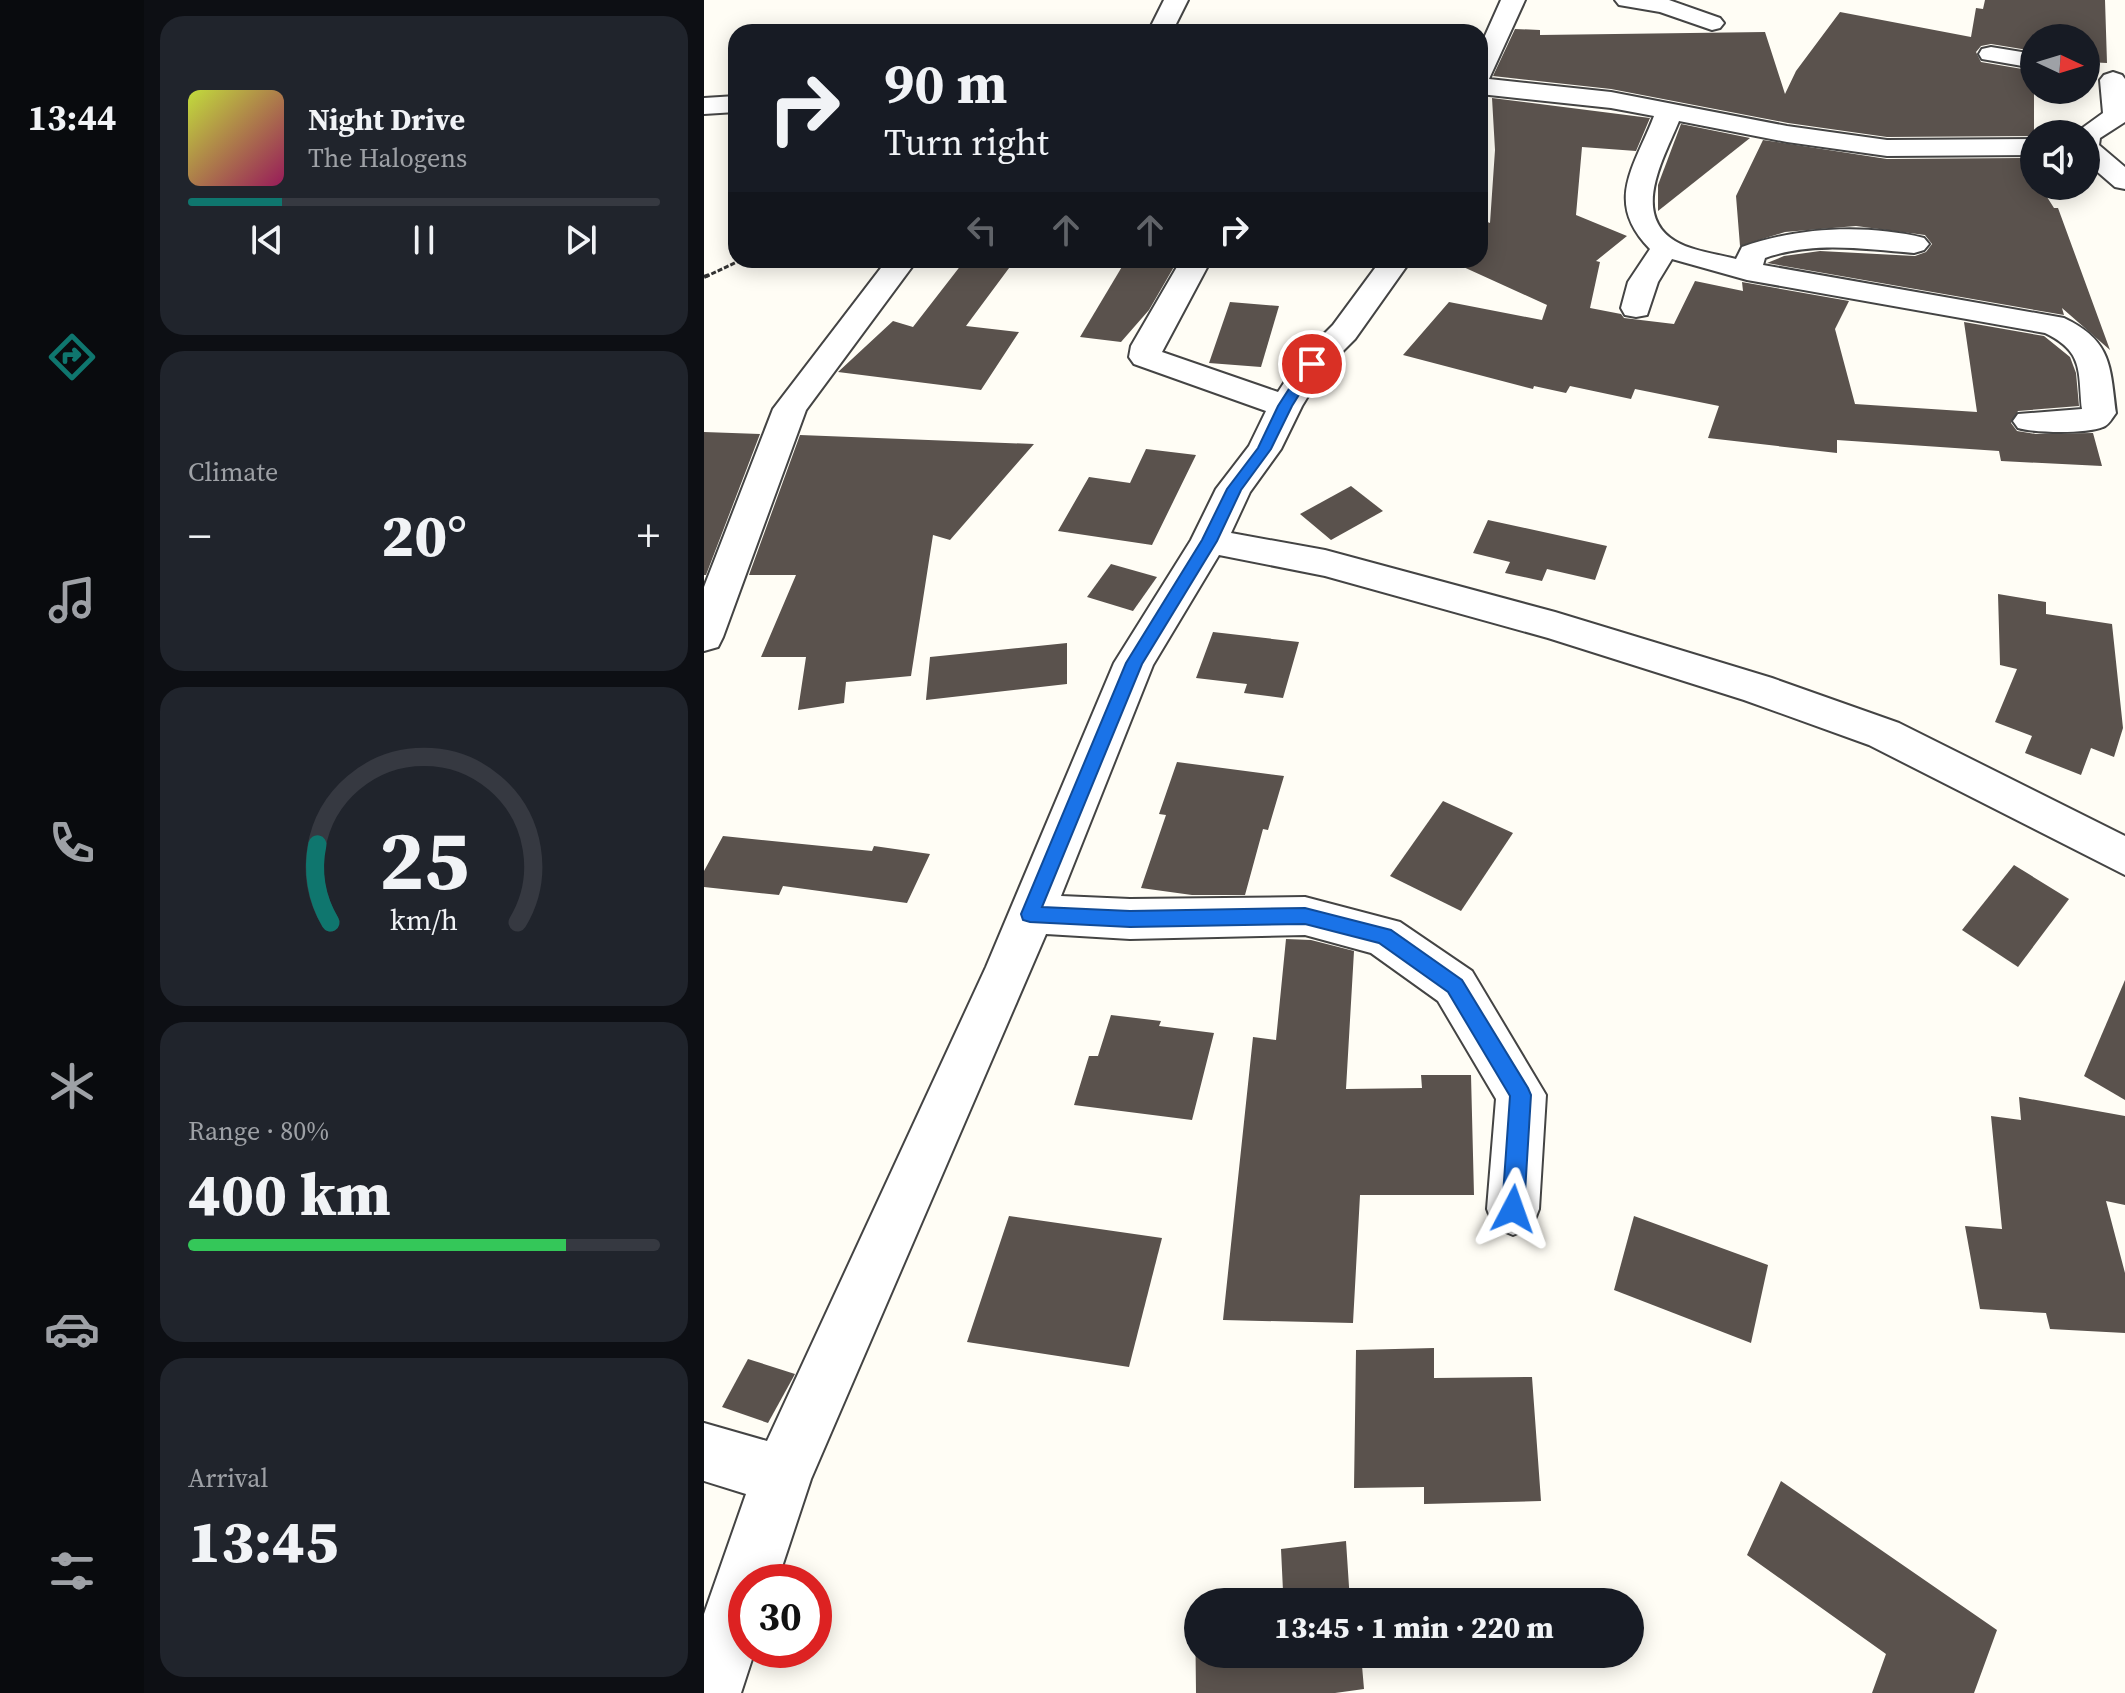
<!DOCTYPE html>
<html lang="en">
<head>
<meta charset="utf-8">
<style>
  :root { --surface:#171b24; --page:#20242c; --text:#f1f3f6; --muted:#9ea1a6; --line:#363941; --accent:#0f766e }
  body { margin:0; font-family:"Source Serif 4",serif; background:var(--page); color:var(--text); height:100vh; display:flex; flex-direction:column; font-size:30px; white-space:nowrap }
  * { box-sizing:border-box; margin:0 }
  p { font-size:26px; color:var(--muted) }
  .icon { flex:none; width:44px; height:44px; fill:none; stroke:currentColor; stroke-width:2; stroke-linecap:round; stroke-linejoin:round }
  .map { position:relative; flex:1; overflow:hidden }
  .details { display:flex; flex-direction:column; gap:16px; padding:16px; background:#0d0f14; width:560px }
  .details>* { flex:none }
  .banner { position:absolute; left:24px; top:24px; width:760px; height:244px; border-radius:24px; box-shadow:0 4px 20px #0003; background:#171b24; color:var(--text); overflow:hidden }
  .needle { width:52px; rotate:94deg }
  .tools { position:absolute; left:1316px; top:24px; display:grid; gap:16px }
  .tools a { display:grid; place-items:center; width:80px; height:80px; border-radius:50%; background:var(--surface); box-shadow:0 4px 20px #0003; font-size:40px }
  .speed { position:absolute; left:24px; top:1564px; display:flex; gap:16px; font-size:40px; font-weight:700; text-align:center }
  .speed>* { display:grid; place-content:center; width:104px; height:104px; border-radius:50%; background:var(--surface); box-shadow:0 4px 20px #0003; line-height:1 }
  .speed .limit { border:12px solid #d22; background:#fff; color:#111 }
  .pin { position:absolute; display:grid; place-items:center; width:68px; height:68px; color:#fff; margin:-34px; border:4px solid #fff; border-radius:50%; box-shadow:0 2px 8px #0007 }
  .me { position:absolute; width:88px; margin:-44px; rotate:4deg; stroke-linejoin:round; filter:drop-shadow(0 0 6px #0008) }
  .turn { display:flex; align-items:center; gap:28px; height:168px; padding:0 24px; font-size:36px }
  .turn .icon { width:104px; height:104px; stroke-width:2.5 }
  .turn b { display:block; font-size:56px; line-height:68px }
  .lanes { display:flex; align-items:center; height:76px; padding:0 24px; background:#0003; justify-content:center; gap:40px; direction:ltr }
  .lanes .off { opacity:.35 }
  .big { font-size:60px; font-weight:800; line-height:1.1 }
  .details .widget { flex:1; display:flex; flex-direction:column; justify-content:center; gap:12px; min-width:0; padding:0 28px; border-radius:24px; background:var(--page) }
  .details .dial { align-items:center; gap:0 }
  .dial svg { height:208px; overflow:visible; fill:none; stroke:var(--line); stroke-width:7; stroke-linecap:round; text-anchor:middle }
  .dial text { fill:var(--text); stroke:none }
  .song { display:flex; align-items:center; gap:24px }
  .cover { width:96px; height:96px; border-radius:12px; background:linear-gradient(135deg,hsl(70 70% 55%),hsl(330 70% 35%)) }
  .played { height:8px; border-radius:4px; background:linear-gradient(90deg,var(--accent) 20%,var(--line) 20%) }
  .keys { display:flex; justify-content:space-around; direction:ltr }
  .heat { display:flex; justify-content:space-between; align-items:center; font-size:44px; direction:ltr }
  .charge { height:12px; border-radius:6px; background:linear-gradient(90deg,#34c759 80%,var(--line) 0) }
  .trip { position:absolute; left:480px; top:1588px; width:460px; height:80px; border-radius:40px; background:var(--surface); box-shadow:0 4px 20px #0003; font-weight:800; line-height:80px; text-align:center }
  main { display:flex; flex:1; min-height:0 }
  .tabs { display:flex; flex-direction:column; width:144px; justify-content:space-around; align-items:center; background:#090b0e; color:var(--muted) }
  .tabs .icon { width:56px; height:56px }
  .tabs .selected { color:var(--accent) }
  .tabs b { font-size:36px; color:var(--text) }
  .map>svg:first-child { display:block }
  .building { fill:#5a524d }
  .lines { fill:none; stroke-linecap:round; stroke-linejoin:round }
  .street-casing { stroke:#444; stroke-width:4 }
  .path-far1 { stroke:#333; stroke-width:3; stroke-dasharray:5 2; stroke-linecap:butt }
  .path { stroke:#333; stroke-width:4; stroke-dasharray:6 3; stroke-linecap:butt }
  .street { fill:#fff; fill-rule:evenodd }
  .route { fill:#1a73e8; stroke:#114b97; stroke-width:2 }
</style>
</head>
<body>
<main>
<nav class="tabs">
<b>13:44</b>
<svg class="icon selected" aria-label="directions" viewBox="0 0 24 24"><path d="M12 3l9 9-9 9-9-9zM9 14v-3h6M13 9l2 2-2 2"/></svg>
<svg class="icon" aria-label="music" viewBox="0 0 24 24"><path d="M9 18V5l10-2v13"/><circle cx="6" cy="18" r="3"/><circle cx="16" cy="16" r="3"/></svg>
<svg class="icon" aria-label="phone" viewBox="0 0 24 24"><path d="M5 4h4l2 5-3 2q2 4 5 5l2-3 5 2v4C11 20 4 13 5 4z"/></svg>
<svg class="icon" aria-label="climate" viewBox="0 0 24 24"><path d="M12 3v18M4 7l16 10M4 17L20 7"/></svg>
<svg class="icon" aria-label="car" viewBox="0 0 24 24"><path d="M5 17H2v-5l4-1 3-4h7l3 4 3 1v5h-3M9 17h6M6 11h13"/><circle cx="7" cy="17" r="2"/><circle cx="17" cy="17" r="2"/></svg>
<svg class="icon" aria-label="filters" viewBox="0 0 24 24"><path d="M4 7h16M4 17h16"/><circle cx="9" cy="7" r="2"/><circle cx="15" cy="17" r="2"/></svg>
</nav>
<section class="details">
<div class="widget">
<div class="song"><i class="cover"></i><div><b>Night Drive</b><p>The Halogens</p></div></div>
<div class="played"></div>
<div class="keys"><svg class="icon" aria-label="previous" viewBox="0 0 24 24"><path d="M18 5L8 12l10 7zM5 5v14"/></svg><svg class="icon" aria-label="pause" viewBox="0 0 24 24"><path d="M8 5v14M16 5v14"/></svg><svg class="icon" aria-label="next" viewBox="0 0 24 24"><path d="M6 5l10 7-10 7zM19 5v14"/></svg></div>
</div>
<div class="widget"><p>Climate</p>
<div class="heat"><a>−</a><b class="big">20°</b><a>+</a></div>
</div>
<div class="widget dial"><svg viewBox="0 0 100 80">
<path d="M14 69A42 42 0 1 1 86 69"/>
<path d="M14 69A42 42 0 0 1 9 39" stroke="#0f766e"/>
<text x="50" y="56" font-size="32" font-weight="700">25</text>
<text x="50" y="72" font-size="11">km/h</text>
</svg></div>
<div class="widget"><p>Range · 80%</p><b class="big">400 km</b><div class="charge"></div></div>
<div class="widget"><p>Arrival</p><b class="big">13:45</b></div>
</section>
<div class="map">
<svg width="1421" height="1693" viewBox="0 0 1421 1693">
  <rect width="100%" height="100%" fill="#fffdf5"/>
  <g class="building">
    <path d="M 1281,0 L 1401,0 L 1403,63 L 1382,62 L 1382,38 L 1330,38 L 1330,51 L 1287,44 L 1277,46 L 1272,52 L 1277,62 L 1330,71 L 1330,136 L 1183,137 L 1084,123 L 907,89 L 789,76 L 811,29 L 836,30 L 836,35 L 1061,32 L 1081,94 L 1092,71 L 1136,12 L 1267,37 L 1272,8 L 1279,9 Z"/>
    <path d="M 788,98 L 946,118 L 932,151 L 878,147 L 872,215 L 923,236 L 892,261 L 896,262 L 886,308 L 917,314 L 920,318 L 970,324 L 991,281 L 1039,291 L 1038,282 L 1145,301 L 1131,329 L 1151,404 L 1273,412 L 1260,322 L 1340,336 L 1366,357 L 1372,373 L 1375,406 L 1314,411 L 1307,423 L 1313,431 L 1332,434 L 1389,433 L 1398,466 L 1297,461 L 1295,451 L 1133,440 L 1133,453 L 1004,438 L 1015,406 L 931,389 L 927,399 L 866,386 L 862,393 L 830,386 L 829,389 L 699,355 L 745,302 L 838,320 L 843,305 L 744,260 L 776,260 L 776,219 L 786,223 L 791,150 Z"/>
    <path d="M 977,124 L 1046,138 L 954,211 L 954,185 Z"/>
    <path d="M 1059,140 L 1183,159 L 1318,158 L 1330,177 L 1330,186 L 1336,186 L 1350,208 L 1354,208 L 1406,350 L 1358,308 L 1360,315 L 1063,263 L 1080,256 L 1116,251 L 1211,256 L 1222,252 L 1228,244 L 1221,235 L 1152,226 L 1081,232 L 1036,246 L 1032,196 Z"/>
    <path d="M 261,260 L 311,260 L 262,326 L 315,332 L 277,390 L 134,372 L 189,321 L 209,327 Z"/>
    <path d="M 422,260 L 471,265 L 445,310 L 417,342 L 376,337 Z"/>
    <path d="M 526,302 L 575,306 L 557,367 L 505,363 Z"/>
    <path d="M 0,432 L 56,434 L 2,575 L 0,575 Z"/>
    <path d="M 96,435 L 330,444 L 246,540 L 229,535 L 207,676 L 142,682 L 140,703 L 94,710 L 102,657 L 57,657 L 92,575 L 45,575 Z"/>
    <path d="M 442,449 L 492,455 L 448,545 L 354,531 L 385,477 L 426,483 Z"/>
    <path d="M 647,486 L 679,511 L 627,540 L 596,514 Z"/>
    <path d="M 784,520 L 903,546 L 891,580 L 843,569 L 838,581 L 801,573 L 806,562 L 769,553 Z"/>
    <path d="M 407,564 L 453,577 L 429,611 L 383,597 Z"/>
    <path d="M 1294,594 L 1342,602 L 1342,614 L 1408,624 L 1419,728 L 1410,757 L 1387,748 L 1377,775 L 1321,753 L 1328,736 L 1291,722 L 1313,669 L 1296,665 Z"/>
    <path d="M 509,632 L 595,642 L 579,698 L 540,693 L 543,684 L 492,678 Z"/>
    <path d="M 363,643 L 363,684 L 222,700 L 226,657 Z"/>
    <path d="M 473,762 L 580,776 L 564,830 L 559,829 L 541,895 L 488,895 L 437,888 L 462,815 L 455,814 Z"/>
    <path d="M 739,801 L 809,833 L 757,911 L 686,876 Z"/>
    <path d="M 19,836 L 168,851 L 170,846 L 226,854 L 203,903 L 79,886 L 75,895 L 0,887 L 0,871 Z"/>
    <path d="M 1310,865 L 1365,899 L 1314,967 L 1258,930 Z"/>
    <path d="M 582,939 L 607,940 L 650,951 L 642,1089 L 718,1088 L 717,1075 L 767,1075 L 770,1195 L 656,1195 L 649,1323 L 519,1320 L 549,1037 L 572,1040 Z"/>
    <path d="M 1421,980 L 1421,1100 L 1380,1076 Z"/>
    <path d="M 407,1015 L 457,1021 L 455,1026 L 510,1033 L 488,1120 L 370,1105 L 385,1056 L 394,1056 Z"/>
    <path d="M 1315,1097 L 1421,1116 L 1421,1205 L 1402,1201 L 1421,1273 L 1421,1333 L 1346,1329 L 1342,1313 L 1276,1309 L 1261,1226 L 1298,1229 L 1287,1116 L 1317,1120 Z"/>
    <path d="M 305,1216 L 458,1238 L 425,1367 L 263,1342 Z"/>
    <path d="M 930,1216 L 1064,1265 L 1047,1343 L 910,1290 Z"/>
    <path d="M 730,1348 L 730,1378 L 828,1377 L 837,1501 L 720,1504 L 720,1487 L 650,1488 L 652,1350 Z"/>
    <path d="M 44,1359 L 91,1374 L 64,1423 L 18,1407 Z"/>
    <path d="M 1077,1481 L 1293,1630 L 1270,1693 L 1168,1693 L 1182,1654 L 1043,1555 Z"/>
    <path d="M 642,1541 L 646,1602 L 498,1602 L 579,1591 L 577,1549 Z"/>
    <path d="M 494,1602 L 494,1654 L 657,1654 L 660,1689 L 631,1693 L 492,1693 L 491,1603 Z"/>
  </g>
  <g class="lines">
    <g class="street-casing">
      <g id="street">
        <path d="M 460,0 L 484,0 L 468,32 L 444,32 Z"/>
        <path d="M 797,0 L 821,0 L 785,79 L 907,92 L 1083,126 L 1183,140 L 1330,139 L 1330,155 L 1183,156 L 1083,142 L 975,121 C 961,156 926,214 971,241 C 987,251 1014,254 1032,259 L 1038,247 C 1093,227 1163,224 1220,238 L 1225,244 L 1220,250 L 1210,253 C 1160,249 1109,241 1061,258 L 1059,265 L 1360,318 C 1408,341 1406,366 1412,413 C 1408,418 1405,425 1399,427 C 1383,434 1331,433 1314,428 L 1309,421 L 1314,414 L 1378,409 C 1374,370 1380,352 1341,333 L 1043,280 L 968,259 L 954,282 L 943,315 L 932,317 L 921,315 L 917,308 L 924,282 L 946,249 C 900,202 930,168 950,116 L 907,108 L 776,94 L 776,47 Z"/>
        <path d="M 911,0 L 965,0 L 1016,18 L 1020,23 L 1016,28 L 1008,30 L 956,12 L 915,5 Z"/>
        <path d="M 1287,47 L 1330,54 L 1330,68 L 1278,59 L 1275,54 L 1278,49 Z"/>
        <path d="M 1409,72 L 1418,75 L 1421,79 L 1421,122 L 1396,138 L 1395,145 L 1421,167 L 1421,189 L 1411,187 L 1382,162 L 1382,134 L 1370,134 L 1399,113 L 1396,80 L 1400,75 Z"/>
        <path d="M 32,96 L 32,112 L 0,114 L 0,98 Z"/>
        <path d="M 183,260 L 213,260 L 102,410 L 19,637 L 14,647 L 0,651 L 0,587 L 69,409 Z"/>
        <path d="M 477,260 L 507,260 L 458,352 L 574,392 L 597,357 L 629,325 L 677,260 L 707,260 L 651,339 L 620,370 L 598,406 L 577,449 L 546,492 L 527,533 L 621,550 L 851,612 L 1068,678 L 1195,723 L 1421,836 L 1421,875 L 1165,745 L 1040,700 L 844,638 L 621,576 L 515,555 L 449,665 L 357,896 L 426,899 L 601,897 L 696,922 L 768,971 L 842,1095 L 835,1209 L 828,1227 L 809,1235 L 790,1227 L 783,1209 L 792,1099 L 734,1001 L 667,953 L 601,935 L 426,939 L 342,934 L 107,1479 L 73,1582 L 42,1582 L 42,1650 L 51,1650 L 37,1693 L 0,1693 L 0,1614 L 42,1494 L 0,1481 L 0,1423 L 63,1441 L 282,967 L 410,663 L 487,540 L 512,489 L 545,446 L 562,411 L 430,364 L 425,357 L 427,346 Z"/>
      </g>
    </g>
    <path class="path-far1" d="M 1,277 L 37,260"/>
    <path class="path" d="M 0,277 L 5,275"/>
    <use href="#street" class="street"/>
  </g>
  <path class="route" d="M 603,361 L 614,364 L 588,406 L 567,449 L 537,490 L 513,541 L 438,664 L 338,907 L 426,911 L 601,908 L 687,930 L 758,980 L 824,1088 L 827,1095 L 820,1209 L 816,1217 L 809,1220 L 801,1217 L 798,1209 L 806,1096 L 744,992 L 675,943 L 601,924 L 426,927 L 326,922 L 319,920 L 317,914 L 422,663 L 498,540 L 523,489 L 554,448 L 574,406 Z"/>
</svg>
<div class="tools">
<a><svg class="needle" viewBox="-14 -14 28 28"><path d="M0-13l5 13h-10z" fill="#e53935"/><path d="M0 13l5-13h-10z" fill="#9ea1a6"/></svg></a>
<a><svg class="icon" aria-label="sound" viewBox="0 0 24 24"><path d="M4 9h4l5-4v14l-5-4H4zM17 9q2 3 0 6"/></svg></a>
</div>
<div class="speed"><div class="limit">30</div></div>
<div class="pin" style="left:608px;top:364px;background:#d93025"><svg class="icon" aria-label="arrive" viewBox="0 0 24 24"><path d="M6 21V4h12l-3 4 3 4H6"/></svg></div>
<svg class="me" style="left:809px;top:1209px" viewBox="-20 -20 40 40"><path d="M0-17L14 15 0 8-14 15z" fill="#1a73e8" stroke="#fff" stroke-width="4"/></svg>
<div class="trip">13:45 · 1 min · 220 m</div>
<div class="banner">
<div class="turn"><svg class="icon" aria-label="right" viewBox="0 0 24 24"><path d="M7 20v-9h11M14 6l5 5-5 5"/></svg><div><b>90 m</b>Turn right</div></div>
<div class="lanes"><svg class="icon off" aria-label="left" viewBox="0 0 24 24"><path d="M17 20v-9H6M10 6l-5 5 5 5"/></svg><svg class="icon off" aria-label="ahead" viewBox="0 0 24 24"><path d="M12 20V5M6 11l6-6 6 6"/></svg><svg class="icon off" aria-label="ahead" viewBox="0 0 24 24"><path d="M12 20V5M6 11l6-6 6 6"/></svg><svg class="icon" aria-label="right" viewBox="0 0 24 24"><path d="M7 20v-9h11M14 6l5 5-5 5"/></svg></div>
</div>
</div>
</main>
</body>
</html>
